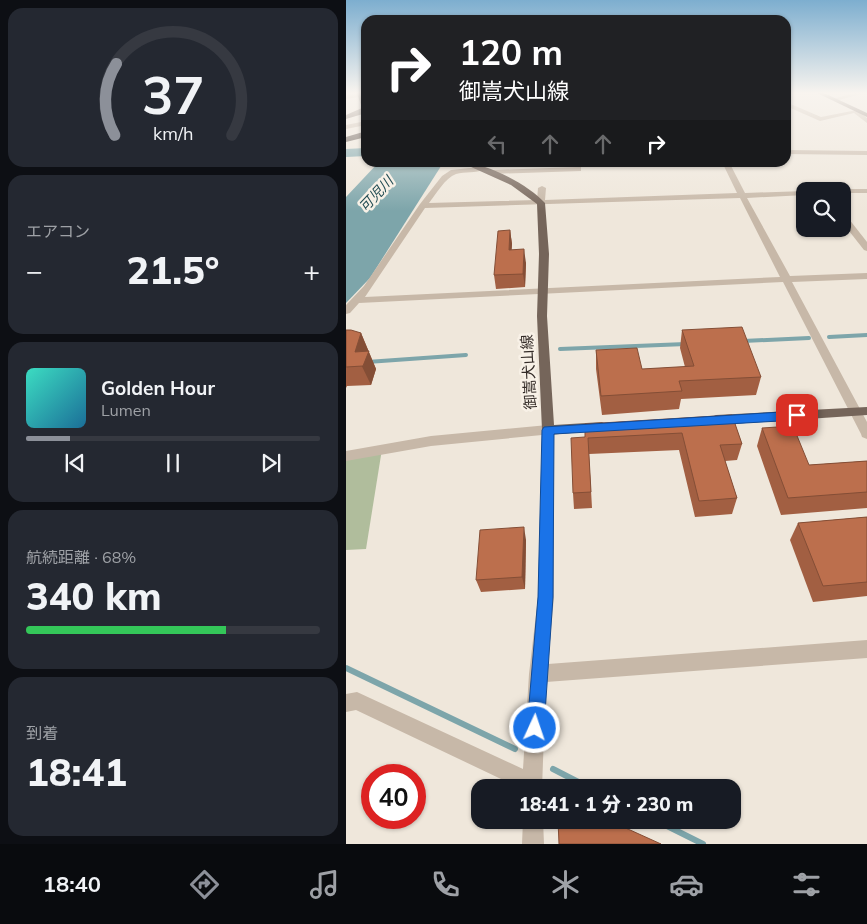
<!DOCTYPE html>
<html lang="ja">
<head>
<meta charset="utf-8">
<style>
  :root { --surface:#171b24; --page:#242831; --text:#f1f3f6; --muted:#9ea1a6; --line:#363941; --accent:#8c9099 }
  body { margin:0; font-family:Mulish,"Noto Sans JP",sans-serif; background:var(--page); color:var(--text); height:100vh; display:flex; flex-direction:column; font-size:19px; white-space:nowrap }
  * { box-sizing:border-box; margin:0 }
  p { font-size:16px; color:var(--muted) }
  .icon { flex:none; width:28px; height:28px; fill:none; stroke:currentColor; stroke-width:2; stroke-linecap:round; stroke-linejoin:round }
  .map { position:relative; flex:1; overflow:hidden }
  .side { display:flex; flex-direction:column; gap:8px; padding:8px; background:#0d0f14; width:346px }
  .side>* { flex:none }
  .top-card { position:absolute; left:15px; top:15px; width:430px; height:152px; border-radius:15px; box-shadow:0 1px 4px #0004; background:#202124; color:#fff; overflow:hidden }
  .tools { position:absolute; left:450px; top:182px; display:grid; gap:10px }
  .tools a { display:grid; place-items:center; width:55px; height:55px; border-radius:10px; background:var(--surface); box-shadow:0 1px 4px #0004; font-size:25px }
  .speed { position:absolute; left:15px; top:764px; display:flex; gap:10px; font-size:25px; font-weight:700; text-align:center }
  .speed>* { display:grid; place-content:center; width:65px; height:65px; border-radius:50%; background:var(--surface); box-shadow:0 1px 4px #0004; line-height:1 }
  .speed .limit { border:8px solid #d22; background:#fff; color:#111 }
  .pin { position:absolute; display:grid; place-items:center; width:42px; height:42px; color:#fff; margin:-21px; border-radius:10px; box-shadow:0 2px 8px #0006 }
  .me { position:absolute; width:55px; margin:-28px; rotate:3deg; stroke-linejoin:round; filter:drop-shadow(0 0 4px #0008) }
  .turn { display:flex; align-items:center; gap:18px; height:105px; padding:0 15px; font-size:22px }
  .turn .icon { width:65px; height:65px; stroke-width:2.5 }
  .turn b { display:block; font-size:35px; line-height:42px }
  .lanes { display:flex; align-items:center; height:48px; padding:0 15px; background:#0003; justify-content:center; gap:25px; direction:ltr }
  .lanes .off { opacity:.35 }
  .big { font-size:38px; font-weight:800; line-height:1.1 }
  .side .tile { flex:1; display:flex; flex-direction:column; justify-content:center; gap:8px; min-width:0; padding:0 18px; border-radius:15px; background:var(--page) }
  .side .dial { align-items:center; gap:0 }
  .dial svg { height:130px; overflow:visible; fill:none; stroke:var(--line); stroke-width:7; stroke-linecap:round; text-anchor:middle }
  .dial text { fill:var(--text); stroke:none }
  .song { display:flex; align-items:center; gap:15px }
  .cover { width:60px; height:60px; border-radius:8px; background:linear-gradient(135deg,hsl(170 70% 55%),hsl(200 70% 35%)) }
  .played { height:5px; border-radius:2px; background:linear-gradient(90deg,var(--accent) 15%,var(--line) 15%) }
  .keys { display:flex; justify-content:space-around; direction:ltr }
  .heat { display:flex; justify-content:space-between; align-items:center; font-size:28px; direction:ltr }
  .charge { height:8px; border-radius:4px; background:linear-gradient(90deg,#34c759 68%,var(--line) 0) }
  .trip { position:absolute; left:125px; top:779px; width:270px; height:50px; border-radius:15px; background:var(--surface); box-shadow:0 1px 4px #0004; font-weight:800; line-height:50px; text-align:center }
  .tabs { display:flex; height:80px; justify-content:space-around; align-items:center; background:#090b0e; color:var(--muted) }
  .tabs .icon { width:35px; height:35px }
  .tabs .selected { color:var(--accent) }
  .tabs b { font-size:22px; color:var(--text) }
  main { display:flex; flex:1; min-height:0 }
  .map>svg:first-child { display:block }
  .green { fill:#b0bd9c }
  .water { fill:#7da5aa }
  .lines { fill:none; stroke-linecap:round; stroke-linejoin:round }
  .stream-far1 { stroke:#7da5aa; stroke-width:4 }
  .stream { stroke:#7da5aa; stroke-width:6 }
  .river { fill:#7da5aa; fill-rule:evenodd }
  .minor { fill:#c7b8a8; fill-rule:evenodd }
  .major { fill:#75655a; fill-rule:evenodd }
  .highway { fill:#54473f; fill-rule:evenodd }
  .wall { fill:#a25f42 }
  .shaded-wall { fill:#844e36 }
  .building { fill:#bc6f4d; stroke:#844e36 }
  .route { fill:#1a73e8; stroke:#114b97 }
  .labels { text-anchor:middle; stroke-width:5; stroke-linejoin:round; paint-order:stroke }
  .far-water-label { font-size:14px; font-style:italic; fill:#214b52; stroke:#f8f1e7 }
  .street-label { font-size:15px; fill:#342c28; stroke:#f8f1e7 }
</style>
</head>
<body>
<main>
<section class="side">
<div class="tile dial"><svg viewBox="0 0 100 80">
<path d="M14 69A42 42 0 1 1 86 69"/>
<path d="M14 69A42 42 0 0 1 15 25" stroke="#8c9099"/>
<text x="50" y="56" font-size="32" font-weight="700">37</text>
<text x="50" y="72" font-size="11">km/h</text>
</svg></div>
<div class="tile"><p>エアコン</p>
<div class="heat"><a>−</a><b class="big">21.5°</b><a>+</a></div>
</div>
<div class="tile">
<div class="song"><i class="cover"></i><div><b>Golden Hour</b><p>Lumen</p></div></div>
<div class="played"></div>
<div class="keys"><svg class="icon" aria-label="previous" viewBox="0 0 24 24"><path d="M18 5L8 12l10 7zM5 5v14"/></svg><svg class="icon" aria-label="pause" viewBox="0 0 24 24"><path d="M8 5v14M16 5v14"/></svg><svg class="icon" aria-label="next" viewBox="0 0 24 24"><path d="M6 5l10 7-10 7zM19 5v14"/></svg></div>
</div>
<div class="tile"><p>航続距離 · 68%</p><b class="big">340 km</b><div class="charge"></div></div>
<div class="tile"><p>到着</p><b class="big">18:41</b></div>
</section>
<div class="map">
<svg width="521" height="844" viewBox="0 0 521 844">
  <rect width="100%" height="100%" fill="#efe7db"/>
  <path class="green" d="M 36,449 L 20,549 L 0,550 L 0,456 Z"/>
  <path class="water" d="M 32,163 L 97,163 L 24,278 L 0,303 L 0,197 Z"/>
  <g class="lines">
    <g class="stream-far1">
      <path d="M 483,337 L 521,335"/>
      <path d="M 397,341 L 463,338"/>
      <path d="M 214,349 L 340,344"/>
      <path d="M 21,362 L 120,355"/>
    </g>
    <g class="stream">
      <path d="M 0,668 L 169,749"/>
      <path d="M 207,769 L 244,788"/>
      <path d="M 309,820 L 357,844"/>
    </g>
    <path class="river" d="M 20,148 L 20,156 L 0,157 L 0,149 Z"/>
    <g class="minor">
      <path d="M 20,93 L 20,96 L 0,99 L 0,95 Z"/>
      <path d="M 440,93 L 446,93 L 440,96 Z"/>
      <path d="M 509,93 L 519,93 L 489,101 L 486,99 Z"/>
      <path d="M 440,102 L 475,117 L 511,110 L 521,118 L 521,123 L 508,113 L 474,121 L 440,106 Z"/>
      <path d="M 20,121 L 20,125 L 0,129 L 0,125 Z"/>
      <path d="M 440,150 L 521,151 L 521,155 L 440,154 Z"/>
      <path d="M 376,162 L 383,162 L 399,193 L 459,191 L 461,191 L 459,191 L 459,195 L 401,198 L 444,276 L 521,273 L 521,279 L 446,282 L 521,422 L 521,439 L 516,437 L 515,434 L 437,282 L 13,303 L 4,313 L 0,314 L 0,305 L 18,286 L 74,204 L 96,176 L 105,170 L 134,167 L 138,169 C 130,174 119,171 110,174 C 99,178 90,194 83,203 L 191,200 L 192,188 L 196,186 L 200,188 L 199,200 L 391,193 ZM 394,198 L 434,277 L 19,297 L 79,208 Z"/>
      <path d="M 232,167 L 235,167 L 235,171 L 144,174 L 140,172 L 144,170 Z"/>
      <path d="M 493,189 L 521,189 L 521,193 L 496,193 L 496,191 L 492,191 Z"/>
      <path d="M 496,214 L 499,214 L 521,242 L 521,251 L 518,250 L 496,222 Z"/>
      <path d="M 202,425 L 206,427 L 208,430 L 208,597 L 202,664 L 521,640 L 521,658 L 200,682 L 196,788 L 174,788 L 10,710 L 0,712 L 0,694 L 11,692 L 177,769 L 183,674 L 192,597 L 196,435 L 85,446 L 0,461 L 0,451 L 85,436 Z"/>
      <path d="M 177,820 L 197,820 L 198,844 L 176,844 Z"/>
    </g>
    <g class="major">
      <path d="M 11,93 L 17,93 L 20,102 L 20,113 L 0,119 L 0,115 L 16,108 Z"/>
      <path d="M 471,93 L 478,93 L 521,113 L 521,117 Z"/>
      <path d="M 114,162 C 139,162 182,184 199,203 L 203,254 L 201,316 L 208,425 L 256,422 L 260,424 L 262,427 L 260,430 L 202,435 L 198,433 L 196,430 L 191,316 L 193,254 L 191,204 L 165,185 Z"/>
      <path d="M 521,407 L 521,415 L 370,425 L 366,423 L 364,420 L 366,417 L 370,415 Z"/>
    </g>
    <path class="highway" d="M 17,132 L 20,132 L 20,137 L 0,142 L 0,137 Z"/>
  </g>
  <g class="wall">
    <path d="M 164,230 L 166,244 L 165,250 L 180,263 L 179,287 L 150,289 L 148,275 Z"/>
    <path d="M 0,330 L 15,333 L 30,369 L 25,385 L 1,386 L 0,388 Z"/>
    <path d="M 336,330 L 415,377 L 410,395 L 335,399 L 333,409 L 256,415 L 250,369 L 250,350 L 296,369 L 339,367 L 334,348 Z"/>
    <path d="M 386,415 L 396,444 L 391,460 L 379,461 L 391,498 L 386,514 L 349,517 L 333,450 L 243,454 L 246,508 L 228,509 L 227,493 L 239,437 Z"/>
    <path d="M 416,428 L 463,465 L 521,461 L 521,508 L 435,515 L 411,446 Z"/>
    <path d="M 521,517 L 521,596 L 467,602 L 444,540 L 452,523 Z"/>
    <path d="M 180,540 L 179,589 L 135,592 L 130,580 Z"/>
  </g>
  <g class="shaded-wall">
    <path d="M 164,230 L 166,244 L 165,264 L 163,250 Z"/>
    <path d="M 178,249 L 180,263 L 179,287 L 177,274 Z"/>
    <path d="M 15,333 L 30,369 L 25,385 L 9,352 Z"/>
    <path d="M 178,527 L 180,540 L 179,589 L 176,577 Z"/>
  </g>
  <g class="building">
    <path d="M 164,230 L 163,250 L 178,249 L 177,274 L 148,275 L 152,231 Z"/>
    <path d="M 396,327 L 415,377 L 333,381 L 336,391 L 255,396 L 250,350 L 291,348 L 296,369 L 348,366 L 336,330 Z"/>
    <path d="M 0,330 L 5,330 L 15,333 L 9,352 L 23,351 L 17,366 L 0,367 Z"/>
    <path d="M 386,415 L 396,444 L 374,445 L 391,498 L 353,501 L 336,433 L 242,438 L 245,492 L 227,493 L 225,438 L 239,437 L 239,424 Z"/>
    <path d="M 447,426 L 463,465 L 521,461 L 521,492 L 442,498 L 416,428 Z"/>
    <path d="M 521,517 L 521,582 L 477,586 L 452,523 Z"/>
    <path d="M 178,527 L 176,577 L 130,580 L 134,530 Z"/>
    <path d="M 212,820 L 262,820 L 315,844 L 213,844 Z"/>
  </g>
  <linearGradient id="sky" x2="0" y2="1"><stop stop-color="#7daecf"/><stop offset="0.44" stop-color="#f8f4ef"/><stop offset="1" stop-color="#f8f4ef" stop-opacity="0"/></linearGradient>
  <rect width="521" height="211" fill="url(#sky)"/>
  <path class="route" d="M 451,411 L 456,415 L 451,420 L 208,434 L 207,597 L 198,728 L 195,734 L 189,737 L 183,734 L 181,728 L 192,597 L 196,430 L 198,427 Z"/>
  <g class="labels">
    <g class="far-water-label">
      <text transform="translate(30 194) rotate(-47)" y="5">可児川</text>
    </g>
    <g class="street-label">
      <text transform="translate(183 372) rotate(-93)" y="5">御嵩犬山線</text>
    </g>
  </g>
</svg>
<div class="tools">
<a><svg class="icon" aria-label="search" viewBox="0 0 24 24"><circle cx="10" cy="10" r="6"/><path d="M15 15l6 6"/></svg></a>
</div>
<div class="speed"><div class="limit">40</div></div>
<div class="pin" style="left:451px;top:415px;background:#d93025"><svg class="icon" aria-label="arrive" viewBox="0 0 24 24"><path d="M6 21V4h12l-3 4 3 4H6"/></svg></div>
<svg class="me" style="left:189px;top:728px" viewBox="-20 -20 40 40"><circle r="17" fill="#1a73e8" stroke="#fff" stroke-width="3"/><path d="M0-11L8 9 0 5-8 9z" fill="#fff"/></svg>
<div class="trip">18:41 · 1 分 · 230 m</div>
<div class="top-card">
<div class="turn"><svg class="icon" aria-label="right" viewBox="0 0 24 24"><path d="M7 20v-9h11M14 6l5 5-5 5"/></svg><div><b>120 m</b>御嵩犬山線</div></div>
<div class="lanes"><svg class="icon off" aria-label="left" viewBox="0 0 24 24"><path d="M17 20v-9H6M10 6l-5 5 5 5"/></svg><svg class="icon off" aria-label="ahead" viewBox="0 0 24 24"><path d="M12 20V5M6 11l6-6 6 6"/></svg><svg class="icon off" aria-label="ahead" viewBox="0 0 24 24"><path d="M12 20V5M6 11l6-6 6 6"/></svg><svg class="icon" aria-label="right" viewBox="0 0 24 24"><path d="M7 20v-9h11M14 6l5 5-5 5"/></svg></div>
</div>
</div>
</main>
<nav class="tabs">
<b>18:40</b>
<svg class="icon selected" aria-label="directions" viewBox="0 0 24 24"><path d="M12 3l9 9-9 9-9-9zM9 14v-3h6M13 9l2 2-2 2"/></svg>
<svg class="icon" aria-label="music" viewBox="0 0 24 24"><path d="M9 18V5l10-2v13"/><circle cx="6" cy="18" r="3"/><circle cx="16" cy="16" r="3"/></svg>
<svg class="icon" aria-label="phone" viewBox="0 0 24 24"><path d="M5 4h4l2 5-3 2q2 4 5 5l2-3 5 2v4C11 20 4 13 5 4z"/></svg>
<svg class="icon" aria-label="climate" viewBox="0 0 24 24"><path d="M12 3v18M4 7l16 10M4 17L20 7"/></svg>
<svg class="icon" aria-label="car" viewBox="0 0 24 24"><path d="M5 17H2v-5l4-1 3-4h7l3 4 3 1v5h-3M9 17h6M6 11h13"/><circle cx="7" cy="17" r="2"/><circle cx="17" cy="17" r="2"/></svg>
<svg class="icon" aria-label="filters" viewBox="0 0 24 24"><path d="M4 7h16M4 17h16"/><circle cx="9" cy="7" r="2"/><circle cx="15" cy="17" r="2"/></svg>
</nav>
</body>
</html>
